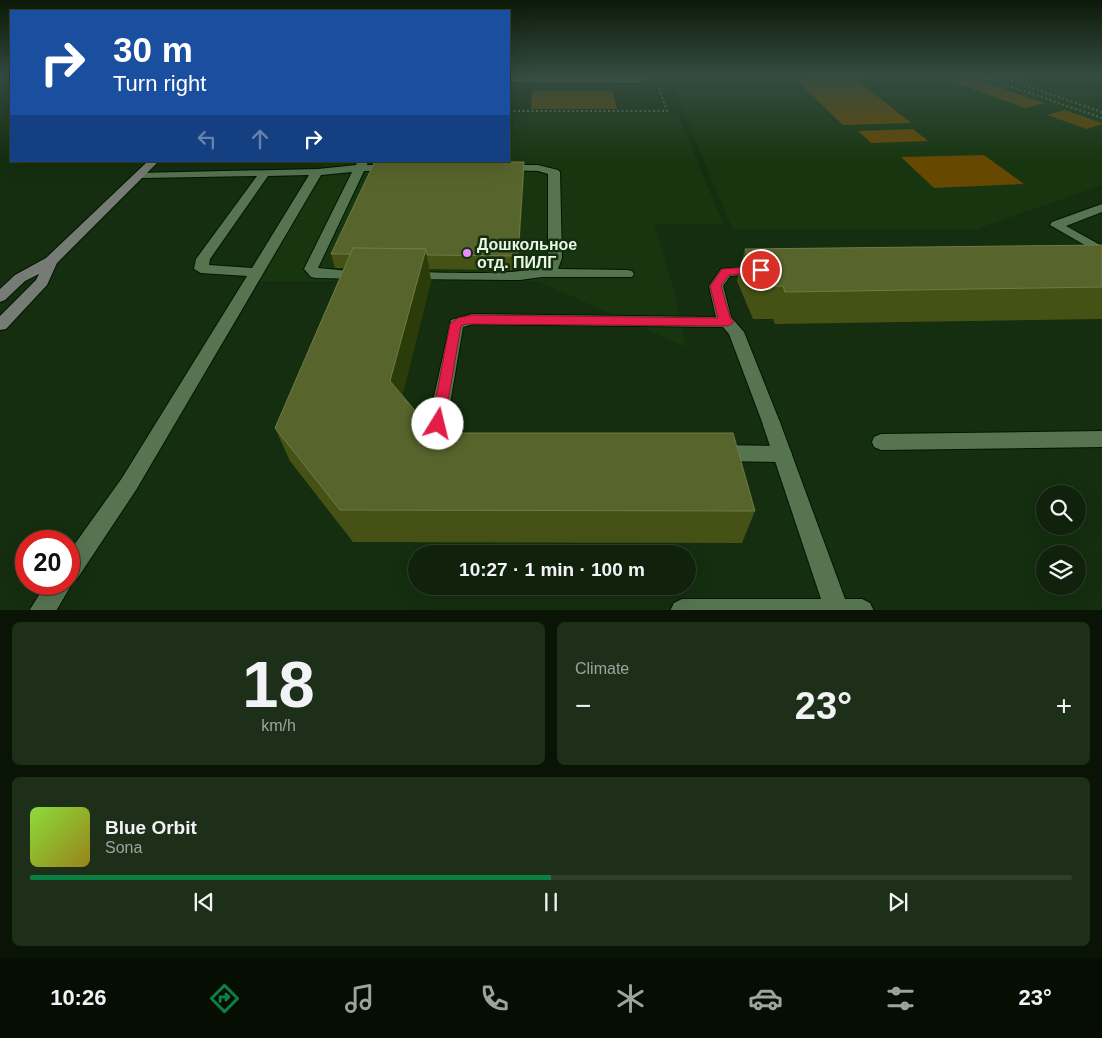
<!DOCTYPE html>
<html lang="en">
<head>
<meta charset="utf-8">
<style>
  :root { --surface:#10220b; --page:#1e2f19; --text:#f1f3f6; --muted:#9ca49d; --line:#303f2c; --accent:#0b8043 }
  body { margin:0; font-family:Arial,sans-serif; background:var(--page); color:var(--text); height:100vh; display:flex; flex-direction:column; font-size:19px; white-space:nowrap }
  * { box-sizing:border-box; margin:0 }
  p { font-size:16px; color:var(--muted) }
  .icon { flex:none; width:28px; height:28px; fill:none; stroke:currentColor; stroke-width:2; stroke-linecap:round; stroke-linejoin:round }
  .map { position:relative; height:610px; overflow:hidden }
  .sheet { display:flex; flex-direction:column; gap:12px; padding:12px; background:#091306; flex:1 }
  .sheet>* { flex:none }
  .top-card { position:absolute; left:10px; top:10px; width:500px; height:152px; border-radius:0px; box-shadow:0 5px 20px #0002,0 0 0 1px var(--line); background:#1a4fa0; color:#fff; overflow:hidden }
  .fabs { position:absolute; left:1036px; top:485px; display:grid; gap:10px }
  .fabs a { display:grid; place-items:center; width:50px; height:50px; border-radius:50%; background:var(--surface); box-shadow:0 5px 20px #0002,0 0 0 1px var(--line); font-size:25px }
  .speed { position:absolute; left:15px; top:530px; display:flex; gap:10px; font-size:25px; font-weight:700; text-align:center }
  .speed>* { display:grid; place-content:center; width:65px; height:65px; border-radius:50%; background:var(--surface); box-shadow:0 5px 20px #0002,0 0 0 1px var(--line); line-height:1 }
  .speed .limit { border:8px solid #d22; background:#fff; color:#111 }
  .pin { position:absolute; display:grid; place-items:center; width:42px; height:42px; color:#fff; margin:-21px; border:2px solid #fff; border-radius:50%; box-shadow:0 1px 5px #0007 }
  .me { position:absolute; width:55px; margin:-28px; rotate:9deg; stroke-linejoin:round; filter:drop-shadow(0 0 4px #0008) }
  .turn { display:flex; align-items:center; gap:18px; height:105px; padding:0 20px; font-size:22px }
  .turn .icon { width:65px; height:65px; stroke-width:2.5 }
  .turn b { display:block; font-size:35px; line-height:42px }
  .lanes { display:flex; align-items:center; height:48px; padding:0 20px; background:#0003; justify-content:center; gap:25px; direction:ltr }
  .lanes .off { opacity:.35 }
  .big { font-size:38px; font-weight:700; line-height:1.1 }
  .sheet .card { flex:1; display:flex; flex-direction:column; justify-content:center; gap:8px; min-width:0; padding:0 18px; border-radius:8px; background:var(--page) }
  .sheet .dial { align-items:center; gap:0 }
  .dial b { font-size:65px; line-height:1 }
  .song { display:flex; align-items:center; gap:15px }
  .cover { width:60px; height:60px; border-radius:8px; background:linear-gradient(135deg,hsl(90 70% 55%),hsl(50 70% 35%)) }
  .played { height:5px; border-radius:2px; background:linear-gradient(90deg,var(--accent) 50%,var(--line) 50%) }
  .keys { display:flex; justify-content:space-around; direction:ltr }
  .heat { display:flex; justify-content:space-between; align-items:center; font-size:28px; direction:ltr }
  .sheet .tiles { flex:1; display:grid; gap:12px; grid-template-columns:1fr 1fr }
  .card:last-child { grid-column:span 2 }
  .trip { position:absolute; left:408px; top:545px; width:288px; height:50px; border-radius:25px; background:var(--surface); box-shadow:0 5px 20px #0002,0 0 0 1px var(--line); font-weight:700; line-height:50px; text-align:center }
  .tabs { display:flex; height:80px; justify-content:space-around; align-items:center; background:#060e04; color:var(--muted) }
  .tabs .icon { width:35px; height:35px }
  .tabs .active { color:var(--accent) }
  .tabs b { font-size:22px; color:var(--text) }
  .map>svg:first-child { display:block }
  .built { fill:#173610 }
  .green { fill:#664801 }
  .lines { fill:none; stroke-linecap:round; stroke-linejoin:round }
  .lane-casing { stroke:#001600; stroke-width:2 }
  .street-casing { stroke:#001600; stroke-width:2 }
  .secondary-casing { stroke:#001600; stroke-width:2 }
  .path { stroke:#61775c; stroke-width:2; stroke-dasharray:2 2.5; stroke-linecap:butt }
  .lane { fill:#577451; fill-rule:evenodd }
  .street { fill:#577451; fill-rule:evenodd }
  .secondary { fill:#767b75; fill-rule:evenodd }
  .wall { fill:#465215 }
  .shaded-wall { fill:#2b3c09 }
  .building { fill:#57642b; stroke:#6e7b48 }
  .route { fill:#e11d48; stroke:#92132f }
  .poi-dot { fill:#e98dfe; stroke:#152e0f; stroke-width:2 }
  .labels { text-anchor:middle; stroke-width:5; stroke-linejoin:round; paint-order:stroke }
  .poi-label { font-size:16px; font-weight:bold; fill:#e7f7e3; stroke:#152e0f; text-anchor:start }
</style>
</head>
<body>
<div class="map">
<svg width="1102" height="611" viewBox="0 0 1102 611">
  <rect width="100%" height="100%" fill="#152e0f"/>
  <g class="built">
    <path d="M 668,75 L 1102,75 L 1102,185 L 977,229 L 733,230 Z"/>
    <path d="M 515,113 L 678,114 L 723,224 L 654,224 L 675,294 L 686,347 L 537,281 L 254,281 L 325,161 L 509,161 Z"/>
  </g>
  <g class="green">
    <path d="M 855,78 L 911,123 L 843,125 L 796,80 Z"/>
    <path d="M 973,78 L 1045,103 L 1025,108 L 953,82 Z"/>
    <path d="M 532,91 L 613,91 L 617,109 L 531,109 Z"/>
    <path d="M 1065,110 L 1102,123 L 1102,124 L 1087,129 L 1047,115 Z"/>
    <path d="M 913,129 L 928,141 L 871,143 L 858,131 Z"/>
    <path d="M 984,155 L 1024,184 L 934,188 L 901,157 Z"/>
  </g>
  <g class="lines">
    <g class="lane-casing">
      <g id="lane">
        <path d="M 634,75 L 642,75 L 644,80 L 640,83 L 509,82 L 509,77 L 635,77 Z"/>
        <path d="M 357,161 L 368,161 L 367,165 L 392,165 L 397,168 L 392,171 L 364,171 L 318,268 L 360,272 L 365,273 L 367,276 L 365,279 L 316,278 L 311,277 L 304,269 L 352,172 L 321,175 L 136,490 L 77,579 L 71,581 L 72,584 L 56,611 L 29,611 L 46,584 L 69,584 L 69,552 L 122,478 L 247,276 L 201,273 L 194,269 L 196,259 L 257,176 L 141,178 L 135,175 L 137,173 L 318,169 L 356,165 ZM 309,175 L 252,268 L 209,265 L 210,259 L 268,176 Z"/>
        <path d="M 503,165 L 538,165 L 558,170 L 560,172 L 562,258 L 558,269 L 627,270 L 632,271 L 634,274 L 632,277 L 542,277 L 520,280 L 405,279 L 403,276 L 405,273 L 410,272 C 439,272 524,277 546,265 L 548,258 L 548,174 L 538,171 L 499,170 L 498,168 L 499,166 Z"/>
        <path d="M 1102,204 L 1102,212 L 1066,226 L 1102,246 L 1102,255 L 1050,225 L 1052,222 Z"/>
        <path d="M 761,266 L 768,270 L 766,273 L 730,276 L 723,286 L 731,317 L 744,332 L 781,425 L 779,430 L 772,432 L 765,430 L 729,334 L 723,327 L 473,324 L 463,327 L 447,421 L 472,439 L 475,445 L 472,451 C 457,456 442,438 430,429 L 428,424 L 451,320 L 472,314 L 716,317 L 709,286 L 721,269 Z"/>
        <path d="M 1102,431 L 1102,447 L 881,450 L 874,447 L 872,442 L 874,437 L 881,434 Z"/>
        <path d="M 719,445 L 782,446 L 789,448 L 792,454 L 789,460 L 782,462 L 719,461 L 712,459 L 709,453 L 712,447 Z"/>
      </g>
    </g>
    <g class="street-casing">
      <path id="street" d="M 772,418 L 779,420 L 781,425 L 845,599 L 862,599 L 870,603 L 874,611 L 670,611 L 674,603 L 682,599 L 821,599 L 763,425 L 765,420 Z"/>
    </g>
    <g class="secondary-casing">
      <path id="secondary" d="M 148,161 L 159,161 L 57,263 L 47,285 L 6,329 L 0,330 L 0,316 L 36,280 L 39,274 L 25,281 L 5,300 L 0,302 L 0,289 L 15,275 L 46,258 Z"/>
    </g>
    <g class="path">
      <path d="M 977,75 L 1102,118"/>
      <path d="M 994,75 L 1102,112"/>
      <path d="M 509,111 L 667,111 L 659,87"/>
    </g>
    <use href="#lane" class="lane"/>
    <use href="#street" class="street"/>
    <use href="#secondary" class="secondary"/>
  </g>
  <g class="wall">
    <path d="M 524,175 L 518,270 L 429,269 L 431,281 L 402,396 L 434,433 L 755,511 L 742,543 L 353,542 L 290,461 L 275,428 L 344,268 L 335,268 L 331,254 Z"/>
    <path d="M 1102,245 L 1102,319 L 775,324 L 773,319 L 753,319 L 737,281 L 745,249 Z"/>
  </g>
  <g class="shaded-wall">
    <path d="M 524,162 L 524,175 L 518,270 L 518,256 Z"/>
    <path d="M 426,249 L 431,281 L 398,414 L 390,381 Z"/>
  </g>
  <g class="building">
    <path d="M 375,161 L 524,162 L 518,256 L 427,255 L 426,249 L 353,248 L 351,254 L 331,254 Z"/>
    <path d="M 1102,245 L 1102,287 L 785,292 L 783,286 L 762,287 L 745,249 Z"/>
    <path d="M 353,248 L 426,249 L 390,381 L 434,433 L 733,433 L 755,511 L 340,510 L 275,428 Z"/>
  </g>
  <linearGradient id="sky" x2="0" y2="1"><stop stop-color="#0c1908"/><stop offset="0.47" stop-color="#354c42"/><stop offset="1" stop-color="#354c42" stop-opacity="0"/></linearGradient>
  <rect width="1102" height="161" fill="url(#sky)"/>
  <path class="route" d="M 761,266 L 765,267 L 767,270 L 765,272 L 729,275 L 721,286 L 730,317 L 734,322 L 728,326 L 466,324 L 461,326 L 444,424 L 442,428 L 438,429 L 433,428 L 431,424 L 450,324 L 458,318 L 472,315 L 718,318 L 710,286 L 722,269 Z"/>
  <circle class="poi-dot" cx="467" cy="253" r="5"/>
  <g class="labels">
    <g class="poi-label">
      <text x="477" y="250">Дошкольное<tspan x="477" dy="18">отд. ПИЛГ</tspan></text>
    </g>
  </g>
</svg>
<div class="fabs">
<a><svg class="icon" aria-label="search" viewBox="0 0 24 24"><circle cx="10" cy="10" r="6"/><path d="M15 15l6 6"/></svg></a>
<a><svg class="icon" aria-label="layers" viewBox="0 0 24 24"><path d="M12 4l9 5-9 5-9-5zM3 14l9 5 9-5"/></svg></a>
</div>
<div class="speed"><div class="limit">20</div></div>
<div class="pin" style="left:761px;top:270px;background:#d93025"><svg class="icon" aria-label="arrive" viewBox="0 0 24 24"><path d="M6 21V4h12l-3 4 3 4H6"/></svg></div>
<svg class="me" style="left:438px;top:424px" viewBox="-20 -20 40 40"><circle r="19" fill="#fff"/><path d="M0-13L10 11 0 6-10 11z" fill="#e11d48"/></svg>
<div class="trip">10:27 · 1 min · 100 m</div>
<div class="top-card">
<div class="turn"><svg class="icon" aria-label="right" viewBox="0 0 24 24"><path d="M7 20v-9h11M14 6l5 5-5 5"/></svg><div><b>30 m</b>Turn right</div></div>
<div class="lanes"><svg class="icon off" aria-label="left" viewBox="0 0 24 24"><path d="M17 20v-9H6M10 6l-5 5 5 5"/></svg><svg class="icon off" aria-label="ahead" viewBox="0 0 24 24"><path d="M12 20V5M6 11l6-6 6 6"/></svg><svg class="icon" aria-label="right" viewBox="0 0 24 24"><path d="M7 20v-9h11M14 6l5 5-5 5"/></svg></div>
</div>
</div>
<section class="sheet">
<div class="tiles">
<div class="card dial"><b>18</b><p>km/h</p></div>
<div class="card"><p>Climate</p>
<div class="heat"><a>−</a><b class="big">23°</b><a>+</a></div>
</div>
<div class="card">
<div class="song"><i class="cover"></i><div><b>Blue Orbit</b><p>Sona</p></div></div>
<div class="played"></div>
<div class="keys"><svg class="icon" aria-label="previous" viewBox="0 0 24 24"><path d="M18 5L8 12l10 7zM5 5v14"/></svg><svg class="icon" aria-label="pause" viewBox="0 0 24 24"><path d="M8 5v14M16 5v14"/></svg><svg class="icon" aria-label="next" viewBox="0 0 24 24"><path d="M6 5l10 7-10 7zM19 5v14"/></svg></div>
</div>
</div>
</section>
<nav class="tabs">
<b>10:26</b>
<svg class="icon active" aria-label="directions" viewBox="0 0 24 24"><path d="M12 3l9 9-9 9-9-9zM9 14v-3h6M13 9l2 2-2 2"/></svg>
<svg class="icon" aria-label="music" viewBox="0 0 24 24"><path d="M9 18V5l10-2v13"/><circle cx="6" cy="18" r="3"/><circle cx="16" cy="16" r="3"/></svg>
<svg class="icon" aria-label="phone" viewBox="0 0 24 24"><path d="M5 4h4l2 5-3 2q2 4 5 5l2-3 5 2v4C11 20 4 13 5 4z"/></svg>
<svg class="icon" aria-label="climate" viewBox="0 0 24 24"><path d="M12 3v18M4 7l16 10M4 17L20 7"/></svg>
<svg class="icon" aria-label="car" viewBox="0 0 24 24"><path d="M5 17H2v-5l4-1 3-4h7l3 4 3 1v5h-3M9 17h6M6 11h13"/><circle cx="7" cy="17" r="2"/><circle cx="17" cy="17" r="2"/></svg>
<svg class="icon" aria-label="filters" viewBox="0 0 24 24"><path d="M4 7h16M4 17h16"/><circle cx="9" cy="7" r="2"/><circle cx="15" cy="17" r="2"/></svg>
<b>23°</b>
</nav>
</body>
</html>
